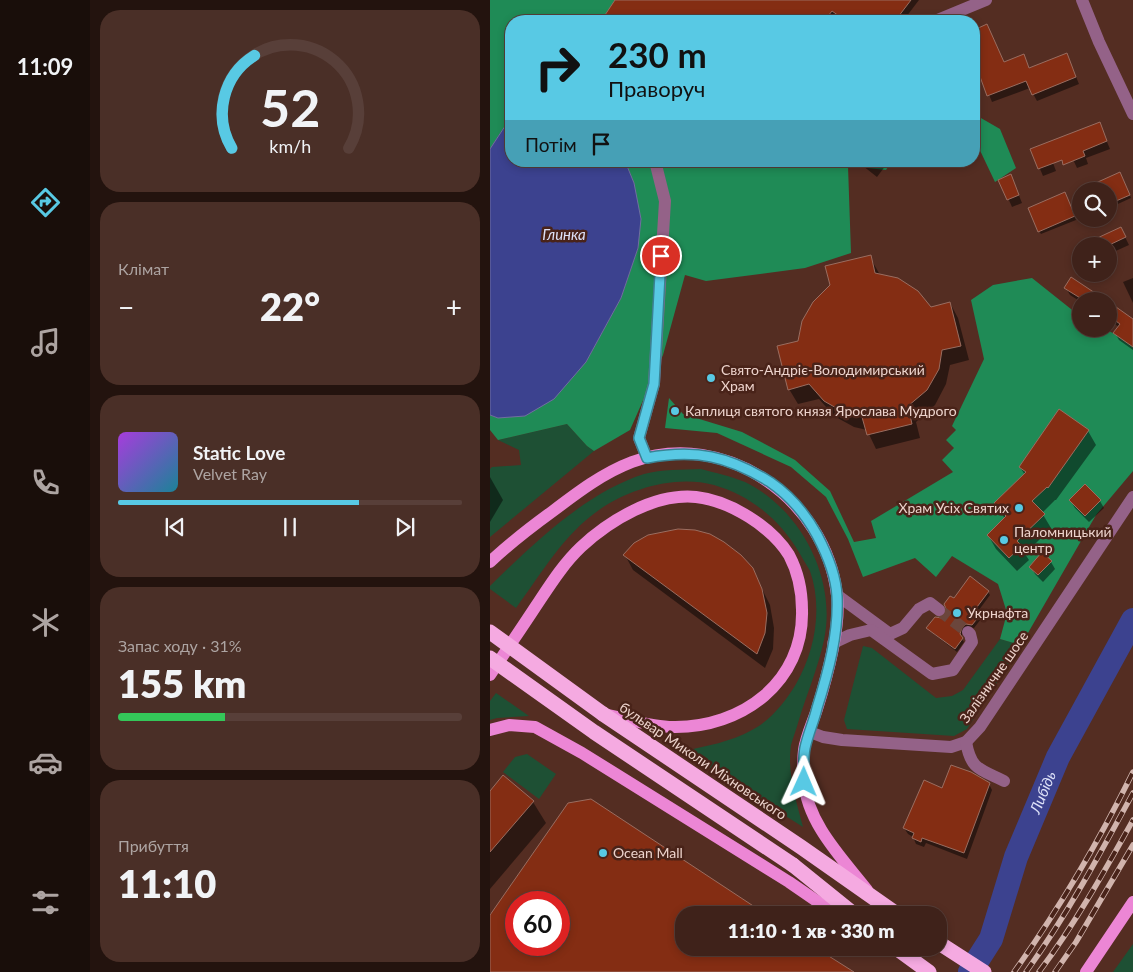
<!DOCTYPE html>
<html lang="uk">
<head>
<meta charset="utf-8">
<style>
  :root { --surface:#3f221a; --page:#4a2f27; --text:#f1f3f6; --muted:#ada4a2; --line:#583f39; --accent:#58c9e4 }
  body { margin:0; font-family:Lato,sans-serif; background:var(--page); color:var(--text); height:100vh; display:flex; flex-direction:column; font-size:19px; white-space:nowrap }
  * { box-sizing:border-box; margin:0 }
  p { font-size:16px; color:var(--muted) }
  .icon { flex:none; width:28px; height:28px; fill:none; stroke:currentColor; stroke-width:2; stroke-linecap:round; stroke-linejoin:round }
  .map { position:relative; flex:1; overflow:hidden }
  .side { display:flex; flex-direction:column; gap:10px; padding:10px; background:#23130e; width:400px }
  .side>* { flex:none }
  .hud { position:absolute; left:15px; top:15px; width:475px; height:152px; border-radius:20px; box-shadow:0 2px 8px #0003,0 0 0 1px var(--line); background:#58c9e4; color:#111; overflow:hidden }
  .tools { position:absolute; left:582px; top:182px; display:grid; gap:10px }
  .tools a { display:grid; place-items:center; width:45px; height:45px; border-radius:50%; background:var(--surface); box-shadow:0 2px 8px #0003,0 0 0 1px var(--line); font-size:25px }
  .speed { position:absolute; left:15px; top:891px; display:flex; gap:10px; font-size:25px; font-weight:700; text-align:center }
  .speed>* { display:grid; place-content:center; width:65px; height:65px; border-radius:50%; background:var(--surface); box-shadow:0 2px 8px #0003,0 0 0 1px var(--line); line-height:1 }
  .speed .limit { border:8px solid #d22; background:#fff; color:#111 }
  .pin { position:absolute; display:grid; place-items:center; width:42px; height:42px; color:#fff; margin:-21px; border:2px solid #fff; border-radius:50%; box-shadow:0 1px 5px #0007 }
  .me { position:absolute; width:55px; margin:-28px; rotate:1deg; stroke-linejoin:round; filter:drop-shadow(0 0 4px #0008) }
  .turn { display:flex; align-items:center; gap:18px; height:105px; padding:0 20px; font-size:22px }
  .turn .icon { width:65px; height:65px; stroke-width:2.5 }
  .turn b { display:block; font-size:35px; line-height:42px }
  .then { display:flex; align-items:center; height:48px; padding:0 20px; background:#0003; gap:10px; font-size:19px }
  .big { font-size:38px; font-weight:800; line-height:1.1 }
  .side .widget { flex:1; display:flex; flex-direction:column; justify-content:center; gap:8px; min-width:0; padding:0 18px; border-radius:20px; background:var(--page) }
  .side .dial { align-items:center; gap:0 }
  .dial svg { height:130px; overflow:visible; fill:none; stroke:var(--line); stroke-width:7; stroke-linecap:round; text-anchor:middle }
  .dial text { fill:var(--text); stroke:none }
  .song { display:flex; align-items:center; gap:15px }
  .cover { width:60px; height:60px; border-radius:8px; background:linear-gradient(135deg,hsl(280 70% 55%),hsl(190 70% 35%)) }
  .played { height:5px; border-radius:2px; background:linear-gradient(90deg,var(--accent) 70%,var(--line) 70%) }
  .keys { display:flex; justify-content:space-around; direction:ltr }
  .heat { display:flex; justify-content:space-between; align-items:center; font-size:28px; direction:ltr }
  .charge { height:8px; border-radius:4px; background:linear-gradient(90deg,#34c759 31%,var(--line) 0) }
  .trip { position:absolute; left:185px; top:906px; width:272px; height:50px; border-radius:20px; background:var(--surface); box-shadow:0 2px 8px #0003,0 0 0 1px var(--line); font-weight:800; line-height:50px; text-align:center }
  main { display:flex; flex:1; min-height:0 }
  .dock { display:flex; flex-direction:column; width:90px; justify-content:space-around; align-items:center; background:#190e0a; color:var(--muted) }
  .dock .icon { width:35px; height:35px }
  .dock .selected { color:var(--accent) }
  .dock b { font-size:22px; color:var(--text) }
  .map>svg:first-child { display:block }
  .green { fill:#1e5034 }
  .forest { fill:#1f8b56 }
  .water { fill:#3c428f; stroke:#716ea1 }
  .shadow { fill:#0007; fill-rule:evenodd }
  .lines { fill:none; stroke-linecap:round; stroke-linejoin:round }
  .river { stroke:#3c428f; stroke-width:24 }
  .building { fill:#842d13; stroke:#9a6d60; fill-rule:evenodd }
  .minor-tunnel { stroke:#6b463c; stroke-width:12; stroke-dasharray:12 6; stroke-linecap:butt }
  .minor { stroke:#946288; stroke-width:12 }
  .major { stroke:#ec86d5; stroke-width:12 }
  .highway { stroke:#f5aae1; stroke-width:15 }
  .rail-casing { stroke:#d1b4ad; stroke-width:5.5 }
  .rail { stroke:#492319; stroke-width:4; stroke-dasharray:11; stroke-linecap:butt }
  .highway-bridge { stroke:#f5aae1; stroke-width:15 }
  .route-casing { stroke:#398394; stroke-width:12 }
  .route { stroke:#58c9e4; stroke-width:9 }
  .poi-dot { fill:#58c9e4; stroke:#492319; stroke-width:2 }
  .labels { text-anchor:middle; stroke-width:5; stroke-linejoin:round; paint-order:stroke }
  .poi-label { font-size:14px; fill:#edd3cc; stroke:#492319; text-anchor:start }
  .street-label { font-size:14px; fill:#edd3cc; stroke:#492319 }
  .water-label { font-size:15px; font-style:italic; fill:#dde1f8; stroke:#492319 }
</style>
</head>
<body>
<main>
<nav class="dock">
<b>11:09</b>
<svg class="icon selected" aria-label="directions" viewBox="0 0 24 24"><path d="M12 3l9 9-9 9-9-9zM9 14v-3h6M13 9l2 2-2 2"/></svg>
<svg class="icon" aria-label="music" viewBox="0 0 24 24"><path d="M9 18V5l10-2v13"/><circle cx="6" cy="18" r="3"/><circle cx="16" cy="16" r="3"/></svg>
<svg class="icon" aria-label="phone" viewBox="0 0 24 24"><path d="M5 4h4l2 5-3 2q2 4 5 5l2-3 5 2v4C11 20 4 13 5 4z"/></svg>
<svg class="icon" aria-label="climate" viewBox="0 0 24 24"><path d="M12 3v18M4 7l16 10M4 17L20 7"/></svg>
<svg class="icon" aria-label="car" viewBox="0 0 24 24"><path d="M5 17H2v-5l4-1 3-4h7l3 4 3 1v5h-3M9 17h6M6 11h13"/><circle cx="7" cy="17" r="2"/><circle cx="17" cy="17" r="2"/></svg>
<svg class="icon" aria-label="filters" viewBox="0 0 24 24"><path d="M4 7h16M4 17h16"/><circle cx="9" cy="7" r="2"/><circle cx="15" cy="17" r="2"/></svg>
</nav>
<section class="side">
<div class="widget dial"><svg viewBox="0 0 100 80">
<path d="M14 69A42 42 0 1 1 86 69"/>
<path d="M14 69A42 42 0 0 1 28 12" stroke="#58c9e4"/>
<text x="50" y="56" font-size="32" font-weight="700">52</text>
<text x="50" y="72" font-size="11">km/h</text>
</svg></div>
<div class="widget"><p>Клімат</p>
<div class="heat"><a>−</a><b class="big">22°</b><a>+</a></div>
</div>
<div class="widget">
<div class="song"><i class="cover"></i><div><b>Static Love</b><p>Velvet Ray</p></div></div>
<div class="played"></div>
<div class="keys"><svg class="icon" aria-label="previous" viewBox="0 0 24 24"><path d="M18 5L8 12l10 7zM5 5v14"/></svg><svg class="icon" aria-label="pause" viewBox="0 0 24 24"><path d="M8 5v14M16 5v14"/></svg><svg class="icon" aria-label="next" viewBox="0 0 24 24"><path d="M6 5l10 7-10 7zM19 5v14"/></svg></div>
</div>
<div class="widget"><p>Запас ходу · 31%</p><b class="big">155 km</b><div class="charge"></div></div>
<div class="widget"><p>Прибуття</p><b class="big">11:10</b></div>
</section>
<div class="map">
<svg width="643" height="972" viewBox="0 0 643 972">
  <rect width="100%" height="100%" fill="#542d22"/>
  <g class="green">
    <path d="M 77,424 L 97,446 L 104,451 L 0,537 L 0,469 L 2,467 L 31,465 L 29,450 L 8,440 Z"/>
    <path d="M 211,469 C 226,473 240,476 255,482 C 311,509 347,579 334,640 C 328,668 316,696 308,723 C 306,730 303,738 301,745 C 297,773 306,800 313,827 L 193,751 C 217,746 240,742 262,730 C 280,721 296,701 306,684 C 325,651 333,608 320,571 C 317,565 313,560 310,554 C 291,521 262,496 224,485 C 186,475 141,488 109,510 C 74,534 51,574 26,608 L 0,589 L 0,586 C 43,544 95,493 154,474 C 172,469 192,470 211,469 Z"/>
    <path d="M 510,639 L 531,645 L 477,729 L 464,736 L 357,729 L 354,720 L 373,646 L 382,648 L 446,698 L 462,696 L 473,690 Z"/>
    <path d="M 6,693 L 39,716 L 7,718 L 0,720 L 0,701 Z"/>
    <path d="M 37,754 L 66,774 L 49,799 L 13,772 L 25,757 Z"/>
    <path d="M 643,944 L 643,972 L 623,972 Z"/>
  </g>
  <g class="forest">
    <path d="M 0,0 L 125,0 L 112,20 L 113,21 L 21,21 L 21,117 L 0,149 Z"/>
    <path d="M 484,114 L 510,129 L 526,168 L 505,182 L 486,142 L 484,142 Z"/>
    <path d="M 135,161 L 378,161 L 389,164 L 391,161 L 402,161 L 396,170 L 358,166 L 361,253 L 315,268 L 216,281 L 195,275 L 173,355 L 140,430 L 104,451 L 97,446 L 77,424 L 8,440 L 0,430 L 0,415 L 8,418 L 96,362 L 131,298 L 148,248 L 144,183 Z"/>
    <path d="M 542,278 L 591,317 L 591,329 L 614,329 L 643,342 L 643,471 L 606,515 L 531,645 L 510,639 L 517,613 L 508,584 L 462,556 L 446,577 L 425,558 L 373,577 L 358,539 L 336,497 L 301,467 L 227,433 L 175,428 L 179,398 L 193,414 L 252,432 L 305,460 L 340,491 L 364,542 L 386,538 L 381,521 L 463,472 L 452,460 L 464,448 L 456,440 L 466,430 L 462,426 L 494,359 L 481,300 L 503,285 Z"/>
  </g>
  <path class="water" d="M 21,117 L 21,161 L 135,161 L 144,183 L 151,219 L 148,248 L 131,298 L 96,362 L 64,399 L 35,416 L 8,418 L 0,415 L 0,149 Z"/>
  <g class="shadow">
    <path d="M 127,0 L 429,0 L 413,21 L 353,21 L 345,16 L 341,21 L 114,21 L 114,20 Z"/>
    <path d="M 497,26 L 514,63 L 533,56 L 540,69 L 577,55 L 589,84 L 547,101 L 540,88 L 502,102 L 484,57 L 484,32 Z"/>
    <path d="M 609,123 L 620,149 L 596,158 L 598,164 L 587,168 L 573,138 Z"/>
    <path d="M 542,150 L 559,152 L 566,171 L 553,176 Z"/>
    <path d="M 338,161 L 399,161 L 387,177 L 368,162 Z"/>
    <path d="M 632,177 L 641,198 L 619,208 L 619,191 L 597,191 L 596,189 Z"/>
    <path d="M 510,180 L 524,183 L 532,203 L 522,207 Z"/>
    <path d="M 576,197 L 586,220 L 551,234 L 549,231 Z"/>
    <path d="M 631,229 L 639,245 L 619,254 L 619,246 L 593,246 Z"/>
    <path d="M 591,247 L 591,263 L 585,250 Z"/>
    <path d="M 380,257 L 390,275 L 441,308 L 460,303 L 468,318 L 479,360 L 460,365 L 456,384 L 445,405 L 426,422 L 430,438 L 386,449 L 377,430 L 364,427 L 344,416 L 329,399 L 308,404 L 299,389 L 309,342 Z"/>
    <path d="M 643,278 L 643,303 L 633,282 Z"/>
    <path d="M 581,279 L 614,301 L 591,302 L 580,295 L 576,288 Z"/>
    <path d="M 619,304 L 637,317 L 643,326 L 643,350 L 629,340 L 625,333 L 629,327 L 619,320 Z"/>
    <path d="M 598,431 L 606,445 L 566,500 L 565,500 L 552,513 L 561,528 L 535,554 L 539,560 L 527,571 L 506,549 L 498,535 L 515,519 L 506,504 L 535,475 L 530,467 Z"/>
    <path d="M 0,477 L 13,500 L 0,522 Z"/>
    <path d="M 580,500 L 610,501 L 614,508 L 599,522 L 585,508 Z"/>
    <path d="M 135,555 L 262,569 L 280,605 L 284,628 L 283,649 L 275,668 L 143,570 Z"/>
    <path d="M 561,562 L 565,569 L 553,582 L 545,574 L 541,567 Z"/>
    <path d="M 498,592 L 500,595 L 486,614 L 491,619 L 484,628 L 479,627 L 473,630 L 471,638 L 474,642 L 467,652 L 440,631 L 438,628 L 456,616 L 464,600 Z"/>
    <path d="M 499,784 L 502,790 L 477,859 L 436,843 L 434,847 L 426,844 L 423,837 L 418,834 L 414,828 L 453,790 Z"/>
    <path d="M 0,793 L 43,802 L 56,823 L 0,889 Z"/>
    <path d="M 78,804 L 275,915 L 194,915 L 194,948 L 324,948 L 361,972 L 0,972 L 0,913 L 2,914 ZM 26,902 L 69,902 L 69,945 L 26,945 Z"/>
  </g>
  <g class="lines">
    <path class="river" id="s1" d="M 480,972 L 501,939 L 526,857 L 568,757 L 643,620"/>
  </g>
  <g class="building">
    <path d="M 125,0 L 421,0 L 405,21 L 356,21 L 342,11 L 334,21 L 111,21 Z"/>
    <path d="M 497,24 L 514,62 L 534,54 L 539,68 L 577,53 L 586,77 L 542,95 L 536,81 L 497,96 L 484,60 L 484,30 Z"/>
    <path d="M 610,122 L 617,141 L 593,151 L 595,156 L 573,165 L 572,160 L 548,169 L 540,149 Z"/>
    <path d="M 630,172 L 640,195 L 619,204 L 619,191 L 588,191 Z"/>
    <path d="M 521,174 L 529,195 L 517,200 L 508,180 Z"/>
    <path d="M 575,192 L 585,216 L 548,232 L 538,208 Z"/>
    <path d="M 631,227 L 636,237 L 617,246 L 590,246 Z"/>
    <path d="M 381,255 L 385,273 L 408,278 L 428,291 L 441,307 L 460,302 L 471,346 L 452,350 L 449,369 L 437,390 L 418,406 L 422,424 L 377,435 L 372,417 L 355,413 L 334,401 L 319,384 L 298,390 L 287,346 L 308,341 L 312,321 L 323,302 L 340,285 L 335,266 Z"/>
    <path d="M 581,277 L 617,301 L 595,301 L 574,288 Z"/>
    <path d="M 619,302 L 643,319 L 643,347 L 623,333 L 630,324 L 619,316 Z"/>
    <path d="M 569,409 L 599,430 L 558,488 L 557,487 L 542,501 L 555,514 L 527,541 L 532,546 L 519,558 L 497,535 L 516,516 L 504,503 L 536,472 L 529,467 Z"/>
    <path d="M 595,484 L 611,500 L 595,516 L 579,500 Z"/>
    <path d="M 188,529 L 205,530 L 220,534 L 234,542 L 251,555 L 263,568 L 272,589 L 277,613 L 275,633 L 267,654 L 133,555 L 144,543 L 158,535 Z"/>
    <path d="M 552,552 L 562,561 L 548,575 L 539,567 Z"/>
    <path d="M 480,576 L 499,591 L 484,611 L 490,615 L 482,625 L 476,624 L 472,627 L 470,634 L 473,638 L 465,649 L 436,628 L 445,617 L 452,618 L 455,615 L 457,611 L 454,604 L 460,596 L 464,598 Z"/>
    <path d="M 461,765 L 481,772 L 500,783 L 474,853 L 432,838 L 431,842 L 422,838 L 424,833 L 413,828 L 434,780 L 452,788 Z"/>
    <path d="M 13,775 L 44,801 L 0,852 L 0,791 Z"/>
    <path d="M 101,799 L 277,915 L 194,915 L 194,948 L 326,948 L 364,972 L 0,972 L 0,915 L 78,803 ZM 26,902 L 69,902 L 69,945 L 26,945 Z"/>
  </g>
  <g class="lines">
    <path class="minor-tunnel" d="M 449,610 L 478,632"/>
    <g class="minor">
      <path d="M 592,0 L 609,42 L 643,114"/>
      <path d="M 445,21 L 496,0"/>
      <path d="M 157,458 L 149,438 L 164,384 L 175,201 L 165,161"/>
      <path d="M 347,595 L 400,634 L 413,628 L 429,609 L 440,603 L 449,610"/>
      <path d="M 343,643 L 360,635 L 381,630 L 442,674 L 463,670 L 482,642 L 480,634 L 478,632"/>
      <path d="M 320,732 L 333,737 L 352,740 L 461,747 L 476,742 L 490,727 L 643,497"/>
      <path d="M 476,742 C 481,770 490,769 514,781"/>
    </g>
    <g class="major">
      <path d="M 0,562 C 20,543 41,527 63,511 C 88,492 113,473 142,462 C 235,428 336,499 347,595 C 351,627 337,677 327,709 C 323,722 316,736 314,750 C 313,759 313,771 314,781 C 317,823 352,858 377,890"/>
      <path d="M 0,675 C 15,652 31,629 46,606 C 60,585 73,564 91,547 C 120,520 165,493 206,497 C 225,499 243,507 259,517 C 275,527 289,539 299,555 C 308,572 312,591 312,610 C 314,682 252,728 183,727 C 162,727 138,719 117,715"/>
      <path d="M 0,730 L 19,725 L 45,727 L 92,753 L 299,882 L 347,915"/>
      <path d="M 596,972 L 643,902"/>
    </g>
    <g class="highway">
      <path d="M 113,714 L 311,847 L 408,915"/>
      <path d="M 303,865 L 365,915"/>
      <path d="M 449,943 L 494,972"/>
      <path d="M 406,948 L 439,972"/>
    </g>
    <g class="rail-casing">
      <g id="rail">
        <path d="M 524,972 C 569,909 609,841 643,772"/>
        <path d="M 536,972 C 577,915 610,854 643,793"/>
        <path d="M 549,972 C 585,924 614,872 643,820"/>
        <path d="M 565,972 L 586,942 L 643,845"/>
      </g>
    </g>
    <use href="#rail" class="rail"/>
    <g class="highway-bridge">
      <path d="M 0,632 L 113,714"/>
      <path d="M 0,658 L 104,732 L 303,865"/>
    </g>
  </g>
  <g class="lines">
    <g class="route-casing">
      <path id="route" d="M 171,256 L 164,384 L 149,438 L 157,458 C 206,449 238,456 280,482 C 299,495 316,515 327,535 C 337,554 346,575 347,596 C 349,633 338,673 327,708 C 324,721 318,734 315,748 C 313,758 314,771 314,782"/>
    </g>
    <use href="#route" class="route"/>
  </g>
  <g class="poi-dot">
    <circle cx="221" cy="378" r="5"/>
    <circle cx="185" cy="411" r="5"/>
    <circle cx="529" cy="508" r="5"/>
    <circle cx="514" cy="540" r="5"/>
    <circle cx="467" cy="613" r="5"/>
    <circle cx="113" cy="853" r="5"/>
  </g>
  <g class="labels">
    <g class="poi-label">
      <text x="231" y="375">Свято-Андріє-Володимирський<tspan x="231" dy="16">Храм</tspan></text>
      <text x="195" y="416">Каплиця святого князя Ярослава Мудрого</text>
      <text x="519" y="513" text-anchor="end">Храм Усіх Святих</text>
      <text x="524" y="537">Паломницький<tspan x="524" dy="16">центр</tspan></text>
      <text x="477" y="618">Укрнафта</text>
      <text x="123" y="858">Ocean Mall</text>
    </g>
    <g class="street-label">
      <text transform="translate(504 677) rotate(-55)" y="5">Залізничне шосе</text>
      <text transform="translate(213 761) rotate(34)" y="5">бульвар Миколи Міхновського</text>
    </g>
    <g class="water-label">
      <text x="74" y="240">Глинка</text>
      <text dy="5" stroke="none"><textPath href="#s1" startOffset="195">Либідь</textPath></text>
    </g>
  </g>
</svg>
<div class="tools">
<a><svg class="icon" aria-label="search" viewBox="0 0 24 24"><circle cx="10" cy="10" r="6"/><path d="M15 15l6 6"/></svg></a>
<a>+</a>
<a>−</a>
</div>
<div class="speed"><div class="limit">60</div></div>
<div class="pin" style="left:171px;top:256px;background:#d93025"><svg class="icon" aria-label="arrive" viewBox="0 0 24 24"><path d="M6 21V4h12l-3 4 3 4H6"/></svg></div>
<svg class="me" style="left:314px;top:782px" viewBox="-20 -20 40 40"><path d="M0-17L14 15 0 8-14 15z" fill="#58c9e4" stroke="#fff" stroke-width="4"/></svg>
<div class="trip">11:10 · 1 хв · 330 m</div>
<div class="hud">
<div class="turn"><svg class="icon" aria-label="right" viewBox="0 0 24 24"><path d="M7 20v-9h11M14 6l5 5-5 5"/></svg><div><b>230 m</b>Праворуч</div></div>
<div class="then">Потім<svg class="icon" aria-label="arrive" viewBox="0 0 24 24"><path d="M6 21V4h12l-3 4 3 4H6"/></svg></div>
</div>
</div>
</main>
</body>
</html>
